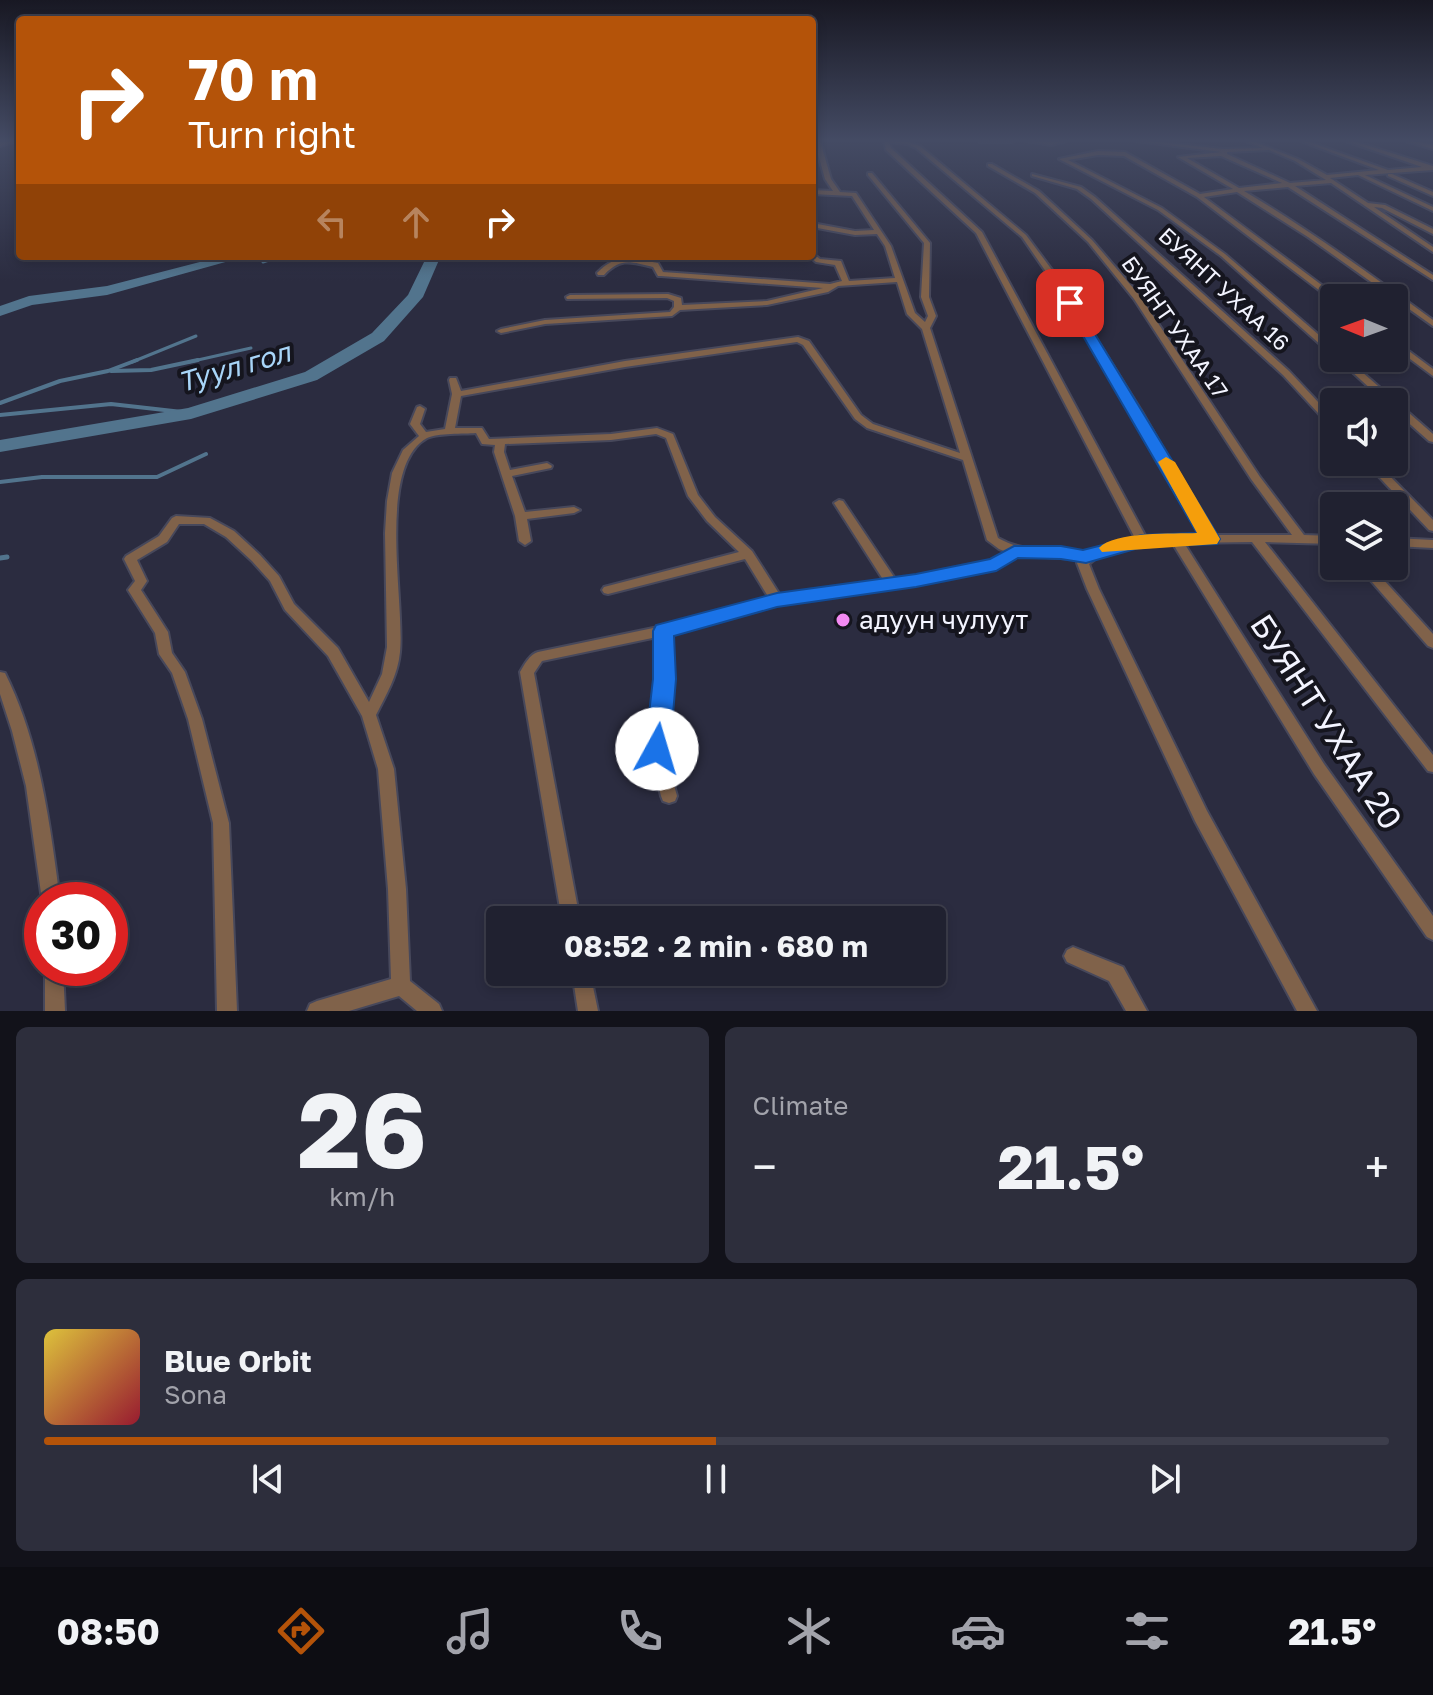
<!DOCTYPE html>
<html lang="en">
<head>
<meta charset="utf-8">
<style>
  :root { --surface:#202130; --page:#2d2e3c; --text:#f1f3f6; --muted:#a2a3ab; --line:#3d3e4c; --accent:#b45309 }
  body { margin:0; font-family:"Golos Text",sans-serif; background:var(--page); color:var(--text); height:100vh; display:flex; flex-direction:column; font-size:30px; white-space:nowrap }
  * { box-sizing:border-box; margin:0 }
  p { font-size:26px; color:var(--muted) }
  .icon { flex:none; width:44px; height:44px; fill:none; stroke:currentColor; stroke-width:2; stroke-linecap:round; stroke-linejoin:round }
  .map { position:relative; height:1011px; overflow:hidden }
  .details { display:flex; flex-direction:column; gap:16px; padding:16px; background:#12121a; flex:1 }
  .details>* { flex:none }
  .banner { position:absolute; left:16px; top:16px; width:800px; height:244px; border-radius:8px; box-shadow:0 4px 12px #0003,0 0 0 2px var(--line); background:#b45309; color:#fff; overflow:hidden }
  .needle { width:52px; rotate:271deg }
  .buttons { position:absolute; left:1320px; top:284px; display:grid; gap:16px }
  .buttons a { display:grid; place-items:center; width:88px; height:88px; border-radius:8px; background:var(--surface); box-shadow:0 4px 12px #0003,0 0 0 2px var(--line); font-size:40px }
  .speed { position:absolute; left:24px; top:882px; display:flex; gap:16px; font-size:40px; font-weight:700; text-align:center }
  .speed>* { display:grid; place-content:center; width:104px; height:104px; border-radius:50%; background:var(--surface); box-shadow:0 4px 12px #0003,0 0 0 2px var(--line); line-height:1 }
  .speed .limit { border:12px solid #d22; background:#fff; color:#111 }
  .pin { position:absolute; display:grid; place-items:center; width:68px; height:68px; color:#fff; margin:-34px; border-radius:16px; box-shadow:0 4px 12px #0006 }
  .me { position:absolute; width:88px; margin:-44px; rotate:6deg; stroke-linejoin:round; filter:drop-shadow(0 0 6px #0008) }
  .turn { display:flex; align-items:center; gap:28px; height:168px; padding:0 40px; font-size:36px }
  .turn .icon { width:104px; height:104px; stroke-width:2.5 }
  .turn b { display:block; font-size:56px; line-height:68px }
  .lanes { display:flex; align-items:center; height:76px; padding:0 40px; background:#0003; justify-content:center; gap:40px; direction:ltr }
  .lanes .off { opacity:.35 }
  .big { font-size:60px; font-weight:700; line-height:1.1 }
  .details .widget { flex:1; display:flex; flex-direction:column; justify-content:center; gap:12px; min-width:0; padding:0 28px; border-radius:12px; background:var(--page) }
  .details .dial { align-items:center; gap:0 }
  .dial b { font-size:104px; line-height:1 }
  .song { display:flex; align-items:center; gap:24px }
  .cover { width:96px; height:96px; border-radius:12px; background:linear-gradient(135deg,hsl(50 70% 55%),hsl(350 70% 35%)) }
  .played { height:8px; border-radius:4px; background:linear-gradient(90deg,var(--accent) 50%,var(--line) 50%) }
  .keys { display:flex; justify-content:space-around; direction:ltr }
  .heat { display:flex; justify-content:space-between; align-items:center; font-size:44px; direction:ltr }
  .details .tiles { flex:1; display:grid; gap:16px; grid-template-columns:1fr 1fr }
  .widget:last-child { grid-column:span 2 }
  .trip { position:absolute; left:486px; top:906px; width:460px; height:80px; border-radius:8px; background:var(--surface); box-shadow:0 4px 12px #0003,0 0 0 2px var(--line); font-weight:700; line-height:80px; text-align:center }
  .tab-bar { display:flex; height:128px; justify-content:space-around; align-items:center; background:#0d0d13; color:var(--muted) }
  .tab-bar .icon { width:56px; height:56px }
  .tab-bar .on { color:var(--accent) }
  .tab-bar b { font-size:36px; color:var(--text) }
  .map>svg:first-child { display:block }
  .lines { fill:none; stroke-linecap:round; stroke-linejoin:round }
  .stream-far2 { stroke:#52748d; stroke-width:3 }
  .stream-far1 { stroke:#52748d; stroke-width:4 }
  .stream { stroke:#52748d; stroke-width:5 }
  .river { fill:#52748d; fill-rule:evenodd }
  .minor-casing { stroke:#47485b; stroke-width:4 }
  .minor { fill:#80624a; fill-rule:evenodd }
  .route { fill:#1a73e8; stroke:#114b97; stroke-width:2 }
  .slow { fill:#f59e0b }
  .poi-dot { fill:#f38af2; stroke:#15151e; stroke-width:3 }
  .labels { text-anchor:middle; stroke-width:8; stroke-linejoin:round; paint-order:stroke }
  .far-street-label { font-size:22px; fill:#f3f4ff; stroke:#15151e }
  .poi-label { font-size:26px; fill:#f3f4ff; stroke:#15151e; text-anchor:start }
  .water-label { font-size:28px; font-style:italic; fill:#a8d5f8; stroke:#15151e }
  .near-street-label { font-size:32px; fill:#f3f4ff; stroke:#15151e }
</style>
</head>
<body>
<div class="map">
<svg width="1433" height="1011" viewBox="0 0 1433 1011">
  <rect width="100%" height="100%" fill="#2b2c40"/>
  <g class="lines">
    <g class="stream-far2">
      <path d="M 263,262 L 281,256"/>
      <path d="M 132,362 L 196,336"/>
      <path d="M 189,362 L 251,348"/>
    </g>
    <g class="stream-far1">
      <path d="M 111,371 L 151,370 L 198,360"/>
      <path d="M 0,403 L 60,381 L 108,371 L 137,360"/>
      <path d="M 0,415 L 111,404 L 191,413"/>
      <path d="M 0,482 L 42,477 L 157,477 L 206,454"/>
    </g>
    <path class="stream" d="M 0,558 L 7,557"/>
    <g class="river">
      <path d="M 223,256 L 247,256 L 107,295 L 32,305 L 0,316 L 0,306 L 29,296 L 107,286 Z"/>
      <path d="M 423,256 L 437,256 L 439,260 L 423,297 L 384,341 L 317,380 L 191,419 L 0,452 L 0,440 L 188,408 L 305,372 L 372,333 L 408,295 L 425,260 Z"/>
    </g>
    <g class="minor-casing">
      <g id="minor">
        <path d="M 12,140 L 19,140 L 0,146 L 0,142 Z"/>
        <path d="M 814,140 L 820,140 L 831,179 L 840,192 L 856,193 L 891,246 L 915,313 L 925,322 L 928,316 L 921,297 L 924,243 L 868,175 L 868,173 L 872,173 L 930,243 L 929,297 L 936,316 L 930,328 L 998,538 C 1025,554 1057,548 1087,553 L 1092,550 L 1136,540 L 976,233 L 886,150 L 884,140 L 903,140 L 920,146 L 1026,235 L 1061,282 L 1142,412 L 1213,535 L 1292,535 L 1251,479 L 1134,299 L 1088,242 L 1035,193 L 988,166 L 988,164 L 992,164 L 1039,191 L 1092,240 L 1140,296 L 1260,477 L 1304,535 L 1334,536 L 1334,544 L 1265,542 L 1433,755 L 1433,772 L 1428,771 L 1252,542 L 1184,543 L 1324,764 L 1433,916 L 1433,940 L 1427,937 L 1314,774 L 1173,544 L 1123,549 L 1100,555 L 1089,564 L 1099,589 L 1207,811 L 1317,1011 L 1297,1011 L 1195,821 L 1087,589 L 1077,563 L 1079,560 L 1074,559 L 1018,555 L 996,568 L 916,585 L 777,604 L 670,634 L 671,679 L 664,749 L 677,796 L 675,801 L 669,803 L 663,801 L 661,796 L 650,749 L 657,679 L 657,637 L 542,661 L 534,673 L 580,920 L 562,920 L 520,672 C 524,665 530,654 538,652 L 663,626 L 769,598 L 745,559 L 608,594 L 604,593 L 602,590 L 604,587 L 739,552 L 707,521 L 688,496 L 666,438 L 656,434 L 611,440 L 505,444 L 504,452 L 510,470 L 547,463 L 552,466 L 551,468 L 512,476 L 525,512 L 574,507 L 580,510 L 574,513 L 527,519 L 531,541 L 525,545 L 519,541 L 515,516 L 494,452 L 495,445 L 482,444 L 476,433 C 464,434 437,433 427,438 C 376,466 405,602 400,652 C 398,675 386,695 376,715 L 394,769 L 406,889 L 410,981 L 439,1004 L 442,1011 L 417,1011 L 399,996 L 349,1011 L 307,1011 L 310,1004 L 317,1001 L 391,979 L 388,889 L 378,769 L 362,716 L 328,656 L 285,610 L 270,581 L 252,561 L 226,537 L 204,524 L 179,524 L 167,542 L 137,560 L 147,581 L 141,590 L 168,632 L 172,653 L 185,672 L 202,719 L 229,823 L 237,1011 L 217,1011 L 213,823 L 188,719 L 172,673 L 159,654 L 155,633 L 128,590 L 135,581 L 124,559 L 126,556 L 159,536 L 172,518 L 176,516 L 210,518 L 234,531 L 260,555 L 279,576 L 294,604 L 338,648 L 369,702 L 382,674 L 387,647 L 385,533 L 387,501 L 392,473 L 403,450 L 419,436 L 410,424 L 417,407 L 420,406 L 425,409 L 420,424 L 426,432 L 445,429 L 452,394 L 449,380 L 450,378 L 456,378 L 461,391 L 625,361 L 798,337 L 809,341 L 861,415 L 873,424 L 960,453 L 922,329 L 907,314 L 897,282 L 838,286 L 828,292 L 767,305 L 680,310 L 672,316 L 545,324 L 501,333 L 497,331 L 501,329 L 545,320 L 670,312 L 674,307 L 674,301 L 667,298 L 567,299 L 566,297 L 570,295 L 668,294 L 681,298 L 682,305 L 767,301 L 823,288 L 661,276 L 658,276 L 653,267 C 631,262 621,257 604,275 L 598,275 L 597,273 C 617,252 632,258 658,263 L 663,272 L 830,284 L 842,281 L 835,265 L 816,262 L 809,256 L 812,256 L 812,253 L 820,259 L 841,261 L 849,281 L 895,278 L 885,246 L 877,234 L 855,235 L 812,227 L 812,223 L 855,231 L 874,230 L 852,196 L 812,194 L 812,190 L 833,191 L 825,179 ZM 889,142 L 907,144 L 916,148 L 1022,237 L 1053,282 L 1132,412 L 1202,535 L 1147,539 L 982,232 L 891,148 ZM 797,342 L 803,345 L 855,419 L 867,428 L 963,460 L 987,540 L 999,549 L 1006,552 L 992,561 L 896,580 L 843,501 L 839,500 L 834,503 L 884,581 L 780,595 L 752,551 L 715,517 L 698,495 L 673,434 L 657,428 L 611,434 L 489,439 L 482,428 L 455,428 L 461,396 L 625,367 Z"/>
        <path d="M 977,140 L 1015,140 L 1012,142 L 980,142 Z"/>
        <path d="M 1021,140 L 1051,141 L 1070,140 L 1051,145 Z"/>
        <path d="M 1129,140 L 1141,140 L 1223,149 L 1263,148 L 1243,140 L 1250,140 L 1298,159 L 1327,175 L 1379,170 L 1298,140 L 1304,140 L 1388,170 L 1422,167 L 1343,140 L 1350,140 L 1433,166 L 1433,170 L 1365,175 L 1433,207 L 1433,211 L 1358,175 L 1330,178 L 1368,203 L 1385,205 L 1433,229 L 1433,234 L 1382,208 L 1374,207 L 1433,247 L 1433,252 L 1331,183 L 1295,186 L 1433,275 L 1433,280 L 1288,187 L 1244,191 C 1310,230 1371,275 1433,320 L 1433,326 L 1308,237 L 1237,192 L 1204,197 L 1339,298 L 1332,300 L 1197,197 L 1124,156 L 1098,155 L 1068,160 L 1162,208 L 1225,254 L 1334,348 L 1334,355 L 1331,354 L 1221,256 L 1158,210 L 1059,159 L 1098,151 L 1125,152 L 1200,194 L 1233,189 L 1178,157 L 1221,152 ZM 1269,150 L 1295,161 L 1326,180 L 1290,183 L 1227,154 L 1227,152 ZM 1221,156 L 1282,183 L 1239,188 L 1187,158 Z"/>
        <path d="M 1403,140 L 1410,140 L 1433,145 L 1433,149 Z"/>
        <path d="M 1032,174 L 1081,187 L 1095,197 L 1289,371 L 1334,419 L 1334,428 L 1331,427 L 1283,375 L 1091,199 L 1077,189 L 1032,176 Z"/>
        <path d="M 1388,174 L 1392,174 L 1433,192 L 1433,196 L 1388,176 Z"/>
        <path d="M 1394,340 L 1433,369 L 1433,376 L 1394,347 Z"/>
        <path d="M 1337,358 L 1346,358 L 1433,434 L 1433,442 L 1429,441 L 1394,410 L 1394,402 L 1385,402 Z"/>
        <path d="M 1365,462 L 1376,462 L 1433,520 L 1433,531 L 1429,530 Z"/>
        <path d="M 1394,538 L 1433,540 L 1433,548 L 1394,546 Z"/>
        <path d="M 1358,566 L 1371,566 L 1433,634 L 1433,648 L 1428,646 Z"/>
        <path d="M 0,672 L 5,673 C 40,743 50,824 60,900 L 42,900 L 26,786 L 12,731 L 0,694 Z"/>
        <path d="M 1073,947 L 1123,967 L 1147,1011 L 1126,1011 L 1109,981 L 1067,962 L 1064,956 L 1067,950 Z"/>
        <path d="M 45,968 L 63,968 L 65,1011 L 45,1011 Z"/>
        <path d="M 572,972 L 590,972 L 598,1011 L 578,1011 Z"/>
      </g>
    </g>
    <use href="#minor" class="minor"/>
  </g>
  <linearGradient id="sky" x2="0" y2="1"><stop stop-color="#181823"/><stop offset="0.5" stop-color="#444b64"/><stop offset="1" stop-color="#444b64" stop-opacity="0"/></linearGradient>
  <rect width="1433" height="281" fill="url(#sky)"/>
  <path class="route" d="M 1070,299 L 1076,303 L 1220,539 L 1217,544 L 1142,547 L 1086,563 L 1061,559 L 1018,558 L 996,571 L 916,587 L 777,607 L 674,636 L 676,679 L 670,749 L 666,756 L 657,759 L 649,756 L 645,749 L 653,679 L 653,631 L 656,625 L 777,593 L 916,574 L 990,559 L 1014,546 L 1061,546 L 1083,550 L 1142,535 L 1197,533 L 1064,303 Z"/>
  <path class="slow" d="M 1166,457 L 1175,462 L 1220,539 L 1217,544 L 1102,552 L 1099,548 C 1114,531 1174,534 1197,533 L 1158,462 Z"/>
  <circle class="poi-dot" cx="843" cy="620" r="8"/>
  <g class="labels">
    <g class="far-street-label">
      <text transform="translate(1224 289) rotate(43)" y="8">БУЯНТ УХАА 16</text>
      <text transform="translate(1175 327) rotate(55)" y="8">БУЯНТ УХАА 17</text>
    </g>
    <g class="poi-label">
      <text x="859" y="629">адуун чулуут</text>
    </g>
    <g class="water-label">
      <text transform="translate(234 367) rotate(-16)" y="10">Туул гол</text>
    </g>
    <g class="near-street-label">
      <text transform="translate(1326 722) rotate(57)" y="11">БУЯНТ УХАА 20</text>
    </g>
  </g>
</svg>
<div class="buttons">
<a><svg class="needle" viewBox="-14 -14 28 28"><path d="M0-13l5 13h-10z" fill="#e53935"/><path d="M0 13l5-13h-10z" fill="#a2a3ab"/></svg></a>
<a><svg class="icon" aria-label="sound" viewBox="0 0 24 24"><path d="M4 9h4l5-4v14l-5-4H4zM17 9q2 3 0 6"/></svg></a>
<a><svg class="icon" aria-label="layers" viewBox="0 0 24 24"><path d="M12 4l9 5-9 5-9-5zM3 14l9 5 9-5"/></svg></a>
</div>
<div class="speed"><div class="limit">30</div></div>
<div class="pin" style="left:1070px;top:303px;background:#d93025"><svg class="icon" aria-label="arrive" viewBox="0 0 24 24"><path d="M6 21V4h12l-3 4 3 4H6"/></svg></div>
<svg class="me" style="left:657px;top:749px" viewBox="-20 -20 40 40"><circle r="19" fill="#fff"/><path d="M0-13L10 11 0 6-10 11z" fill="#1a73e8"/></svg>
<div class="trip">08:52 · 2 min · 680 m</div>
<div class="banner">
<div class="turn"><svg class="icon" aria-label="right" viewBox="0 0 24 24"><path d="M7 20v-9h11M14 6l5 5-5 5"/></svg><div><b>70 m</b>Turn right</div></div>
<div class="lanes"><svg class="icon off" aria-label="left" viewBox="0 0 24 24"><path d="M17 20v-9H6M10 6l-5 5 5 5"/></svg><svg class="icon off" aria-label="ahead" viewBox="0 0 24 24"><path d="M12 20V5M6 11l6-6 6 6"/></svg><svg class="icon" aria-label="right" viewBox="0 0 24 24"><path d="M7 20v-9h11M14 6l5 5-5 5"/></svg></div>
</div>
</div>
<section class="details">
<div class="tiles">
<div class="widget dial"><b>26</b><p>km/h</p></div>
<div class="widget"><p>Climate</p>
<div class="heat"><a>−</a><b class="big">21.5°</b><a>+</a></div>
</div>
<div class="widget">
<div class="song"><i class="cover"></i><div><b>Blue Orbit</b><p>Sona</p></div></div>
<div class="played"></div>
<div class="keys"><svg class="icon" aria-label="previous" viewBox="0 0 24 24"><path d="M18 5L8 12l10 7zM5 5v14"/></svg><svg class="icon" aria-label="pause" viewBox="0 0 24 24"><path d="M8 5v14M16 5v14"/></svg><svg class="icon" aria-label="next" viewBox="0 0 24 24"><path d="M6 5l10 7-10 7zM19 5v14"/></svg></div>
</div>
</div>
</section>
<nav class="tab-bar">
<b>08:50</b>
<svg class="icon on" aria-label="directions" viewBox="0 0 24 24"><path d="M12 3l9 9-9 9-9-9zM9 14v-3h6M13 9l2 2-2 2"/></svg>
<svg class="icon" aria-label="music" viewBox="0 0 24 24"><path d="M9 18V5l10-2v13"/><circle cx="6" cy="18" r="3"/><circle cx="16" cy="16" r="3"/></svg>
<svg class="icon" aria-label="phone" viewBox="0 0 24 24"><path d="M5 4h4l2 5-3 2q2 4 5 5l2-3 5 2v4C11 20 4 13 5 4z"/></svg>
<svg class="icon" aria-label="climate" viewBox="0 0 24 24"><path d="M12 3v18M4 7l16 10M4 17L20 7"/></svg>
<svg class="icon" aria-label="car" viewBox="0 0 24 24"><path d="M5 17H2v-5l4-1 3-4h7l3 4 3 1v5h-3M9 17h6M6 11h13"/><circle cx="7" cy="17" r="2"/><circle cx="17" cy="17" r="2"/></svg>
<svg class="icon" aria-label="filters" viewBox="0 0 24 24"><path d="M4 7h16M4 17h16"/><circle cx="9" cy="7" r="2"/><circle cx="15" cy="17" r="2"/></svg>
<b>21.5°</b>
</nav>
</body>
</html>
